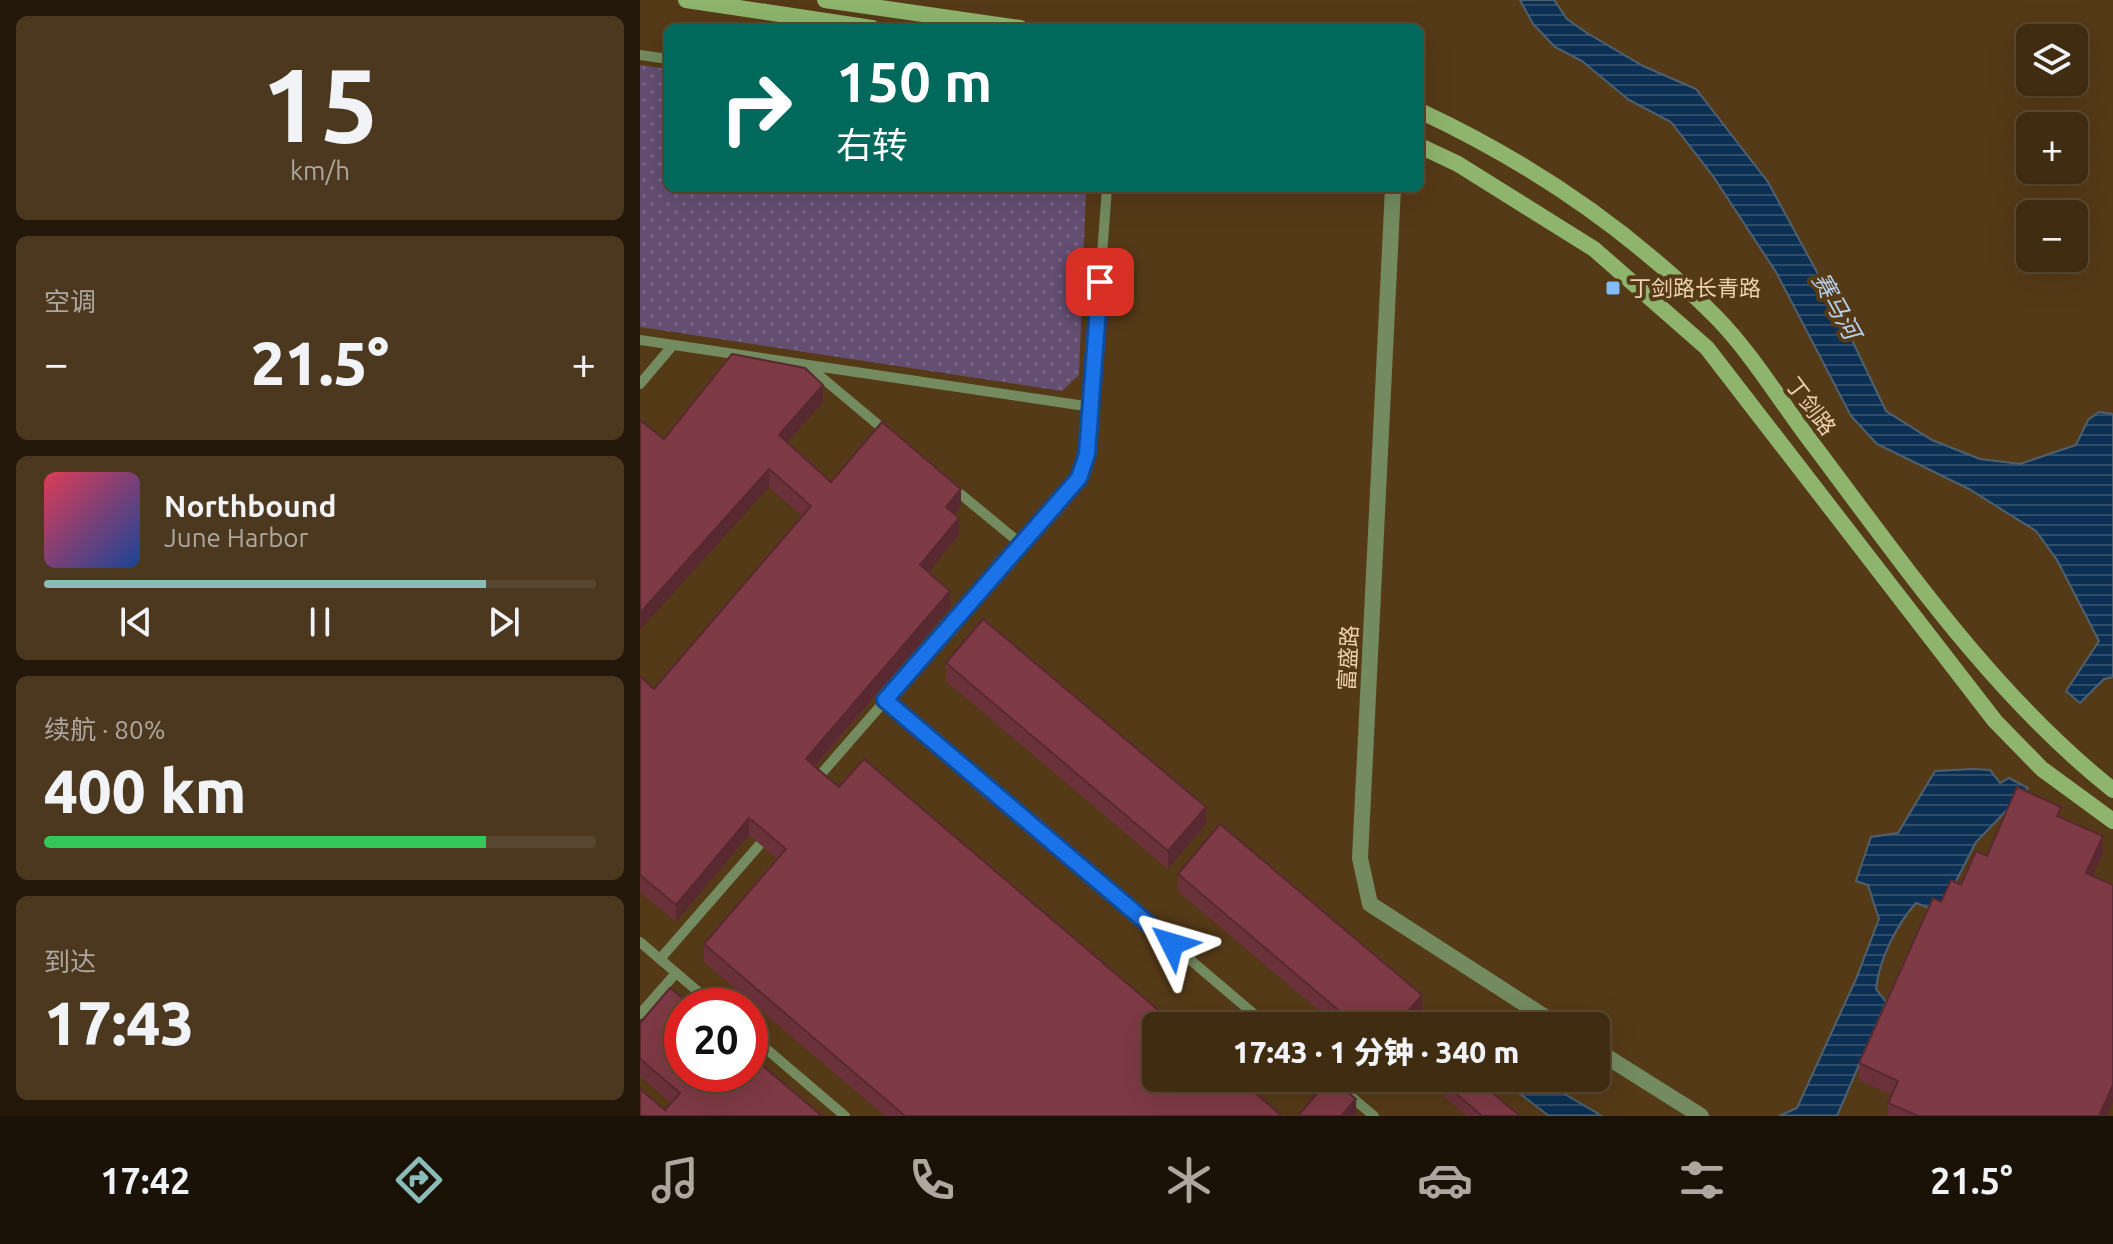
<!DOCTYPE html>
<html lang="zh">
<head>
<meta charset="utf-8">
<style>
  :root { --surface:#402c11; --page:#4b381f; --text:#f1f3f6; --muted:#aea79f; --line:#594831; --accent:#8bbbb9 }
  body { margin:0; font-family:Ubuntu,"Noto Sans SC",sans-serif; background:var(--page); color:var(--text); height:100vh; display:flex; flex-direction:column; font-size:30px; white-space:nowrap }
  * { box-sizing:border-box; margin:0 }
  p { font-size:26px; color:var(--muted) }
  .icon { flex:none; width:44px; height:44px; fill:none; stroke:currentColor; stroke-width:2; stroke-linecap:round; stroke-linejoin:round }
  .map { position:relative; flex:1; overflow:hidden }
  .side { display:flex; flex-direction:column; gap:16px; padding:16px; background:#231809; width:640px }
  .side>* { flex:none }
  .banner { position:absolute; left:24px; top:24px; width:760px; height:168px; border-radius:12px; box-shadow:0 8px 32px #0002,0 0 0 2px var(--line); background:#00695c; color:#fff; overflow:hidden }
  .fabs { position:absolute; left:1376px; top:24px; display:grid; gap:16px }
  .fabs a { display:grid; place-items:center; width:72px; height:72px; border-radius:12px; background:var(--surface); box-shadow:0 8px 32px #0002,0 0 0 2px var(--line); font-size:40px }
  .speed { position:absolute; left:24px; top:988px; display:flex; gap:16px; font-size:40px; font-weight:700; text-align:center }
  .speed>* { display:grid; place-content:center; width:104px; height:104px; border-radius:50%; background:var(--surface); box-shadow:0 8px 32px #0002,0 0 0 2px var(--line); line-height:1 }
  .speed .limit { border:12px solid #d22; background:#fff; color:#111 }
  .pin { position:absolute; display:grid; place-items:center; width:68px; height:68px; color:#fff; margin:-34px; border-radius:16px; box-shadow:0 4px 12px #0006 }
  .me { position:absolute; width:88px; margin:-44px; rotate:310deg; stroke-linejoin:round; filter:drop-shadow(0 0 6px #0008) }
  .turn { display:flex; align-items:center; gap:28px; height:168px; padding:0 40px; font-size:36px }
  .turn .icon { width:104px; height:104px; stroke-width:2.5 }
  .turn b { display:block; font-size:56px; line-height:68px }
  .big { font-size:60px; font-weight:800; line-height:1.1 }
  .side .widget { flex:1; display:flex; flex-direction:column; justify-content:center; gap:12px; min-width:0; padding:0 28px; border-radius:12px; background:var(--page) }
  .side .dial { align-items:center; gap:0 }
  .dial b { font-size:104px; line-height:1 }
  .song { display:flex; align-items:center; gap:24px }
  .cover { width:96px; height:96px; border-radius:12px; background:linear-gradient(135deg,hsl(350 70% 55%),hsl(220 70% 35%)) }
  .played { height:8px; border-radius:4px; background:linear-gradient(90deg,var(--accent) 80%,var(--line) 80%) }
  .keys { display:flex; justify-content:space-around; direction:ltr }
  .heat { display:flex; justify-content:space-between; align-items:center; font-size:44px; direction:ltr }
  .charge { height:12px; border-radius:6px; background:linear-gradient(90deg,#34c759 80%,var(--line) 0) }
  .trip { position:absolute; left:502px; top:1012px; width:468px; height:80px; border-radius:12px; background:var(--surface); box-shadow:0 8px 32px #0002,0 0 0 2px var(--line); font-weight:800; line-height:80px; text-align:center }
  .menu { display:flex; height:128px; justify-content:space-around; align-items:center; background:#1a1207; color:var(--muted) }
  .menu .icon { width:56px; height:56px }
  .menu .active { color:var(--accent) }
  .menu b { font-size:36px; color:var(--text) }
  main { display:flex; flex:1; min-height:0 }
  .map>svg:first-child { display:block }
  .green { fill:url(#green-dots) }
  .water { fill:url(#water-rules); stroke:#4f606f; stroke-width:2 }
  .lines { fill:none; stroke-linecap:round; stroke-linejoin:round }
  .service { stroke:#738b5f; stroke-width:10 }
  .minor { stroke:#738b5f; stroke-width:16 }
  .secondary { stroke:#8eb46d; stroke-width:16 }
  .wall { fill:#6c323b }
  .shaded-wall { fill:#582930 }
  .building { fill:#7e3a45; stroke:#582930; stroke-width:2 }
  .route-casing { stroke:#114b97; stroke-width:20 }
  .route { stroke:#1a73e8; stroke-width:14 }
  .poi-dot { fill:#83bcfb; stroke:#553a17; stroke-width:3 }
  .labels { text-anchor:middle; stroke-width:8; stroke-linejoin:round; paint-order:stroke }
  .poi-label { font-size:22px; fill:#edd1b1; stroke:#553a17; text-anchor:start }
  .street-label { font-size:22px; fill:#edd1b1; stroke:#553a17 }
  .water-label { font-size:24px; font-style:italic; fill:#b8d2ef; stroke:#553a17 }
</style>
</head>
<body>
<main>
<section class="side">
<div class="widget dial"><b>15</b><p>km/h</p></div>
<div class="widget"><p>空调</p>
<div class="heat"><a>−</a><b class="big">21.5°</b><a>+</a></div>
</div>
<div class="widget">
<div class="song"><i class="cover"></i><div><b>Northbound</b><p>June Harbor</p></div></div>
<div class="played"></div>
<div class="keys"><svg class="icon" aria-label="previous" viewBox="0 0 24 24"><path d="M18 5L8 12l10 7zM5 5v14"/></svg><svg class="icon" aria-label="pause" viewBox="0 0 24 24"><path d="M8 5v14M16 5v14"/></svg><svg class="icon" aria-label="next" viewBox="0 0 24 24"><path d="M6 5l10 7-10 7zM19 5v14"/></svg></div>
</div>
<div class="widget"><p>续航 · 80%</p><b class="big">400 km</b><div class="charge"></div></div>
<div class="widget"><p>到达</p><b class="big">17:43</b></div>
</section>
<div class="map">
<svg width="1473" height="1116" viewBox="0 0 1473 1116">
  <defs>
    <pattern id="green-dots" width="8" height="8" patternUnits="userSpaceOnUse" patternTransform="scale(2)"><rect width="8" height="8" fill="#644e72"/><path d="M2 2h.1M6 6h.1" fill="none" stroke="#7a6684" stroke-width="1.8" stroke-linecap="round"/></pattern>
    <pattern id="water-rules" width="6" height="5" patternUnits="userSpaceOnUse" patternTransform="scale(2)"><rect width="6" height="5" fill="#0b3053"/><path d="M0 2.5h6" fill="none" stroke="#2f4d69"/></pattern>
  </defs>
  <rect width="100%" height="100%" fill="#553a17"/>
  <path class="green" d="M 0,65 L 28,69 L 28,188 L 446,188 L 439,375 L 422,391 L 0,327 Z"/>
  <g class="water">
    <path d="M 880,0 L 914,0 L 927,19 L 947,33 L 1003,66 L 1056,89 L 1128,182 L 1198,311 L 1246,411 L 1292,440 L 1340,459 L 1380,464 L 1436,445 L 1448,420 L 1459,412 L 1473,414 L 1473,677 L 1464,679 L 1440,703 L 1426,691 L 1459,641 L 1417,560 L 1396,531 L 1329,489 L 1237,444 L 1211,416 L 1136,272 L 1073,176 L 1031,122 L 989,100 L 942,61 L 915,47 L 893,24 Z"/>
    <path d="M 1334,769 L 1350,770 L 1360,783 L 1369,778 L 1388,788 L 1336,842 L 1300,912 L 1276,903 C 1256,925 1239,960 1236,989 L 1246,1002 L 1197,1116 L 1139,1116 L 1157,1108 L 1216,979 L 1239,919 L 1228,885 L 1216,881 L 1231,837 L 1258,833 L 1295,771 Z"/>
    <path d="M 881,1078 L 905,1078 L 906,1083 L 962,1116 L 909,1116 L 879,1093 Z"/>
  </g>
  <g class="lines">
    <g class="service">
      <path d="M 0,55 L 28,59"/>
      <path d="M 0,340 L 452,407"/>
      <path d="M 168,366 L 248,433"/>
      <path d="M 0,384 L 33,345"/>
      <path d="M 312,487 L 381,544"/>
      <path d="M 245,700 L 628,1026"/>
      <path d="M 175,781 L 439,478 L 447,454 L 467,188"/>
      <path d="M 0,942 L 75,1006"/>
      <path d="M 20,959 L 128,835"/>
      <path d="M 0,1014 L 36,973"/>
      <path d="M 110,1035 L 205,1116"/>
      <path d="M 689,1078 L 734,1116"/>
    </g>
    <g class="minor">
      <path d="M 753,188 L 720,858 L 730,904 L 919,1026"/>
      <path d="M 956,1050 L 1061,1116"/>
    </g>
    <g class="secondary">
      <path d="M 46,0 L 232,28"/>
      <path d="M 185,0 L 380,28"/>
      <path d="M 780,111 C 889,162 992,232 1077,318 C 1111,353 1139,399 1169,439 C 1262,562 1351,693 1473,790"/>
      <path d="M 780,146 L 818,164 L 954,249 L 1067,348 L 1355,721 L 1402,769 L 1473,821"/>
    </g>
  </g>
  <g class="wall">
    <path d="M 183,402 L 147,442 L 191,482 L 321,506 L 315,514 L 319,535 L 288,573 L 310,608 L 175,767 L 199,787 L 642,1116 L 245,1116 L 64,962 L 64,944 L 137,859 L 109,835 L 36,922 L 0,892 L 0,676 L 14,689 L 162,516 L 129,487 L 24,439 Z"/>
    <path d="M 306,663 L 566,824 L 528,869 L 306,681 Z"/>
    <path d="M 1421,817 L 1463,853 L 1453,876 L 1473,1102 L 1467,1116 L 1248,1116 L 1248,1103 L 1252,1095 L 1219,1080 L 1219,1063 L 1301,902 L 1321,885 L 1347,856 Z"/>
    <path d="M 538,874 L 782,1012 L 770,1026 L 697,1026 L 538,891 Z"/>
    <path d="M 0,1023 L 110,1074 L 25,1110 L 31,1103 L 0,1076 Z"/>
    <path d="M 788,1078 L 835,1078 L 880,1116 L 827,1116 L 788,1083 Z"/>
  </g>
  <g class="shaded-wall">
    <path d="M 183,385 L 183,402 L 139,452 L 139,435 Z"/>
    <path d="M 129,469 L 129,487 L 0,630 L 0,613 Z"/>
    <path d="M 321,489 L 321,506 L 306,524 L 306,507 Z"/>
    <path d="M 319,518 L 319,535 L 280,583 L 280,565 Z"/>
    <path d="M 310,591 L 310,608 L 166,776 L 166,759 Z"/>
    <path d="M 566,807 L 566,824 L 528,869 L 528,851 Z"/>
    <path d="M 109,818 L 109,835 L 36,922 L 36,905 Z"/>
    <path d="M 1463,836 L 1463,853 L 1446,891 L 1446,873 Z"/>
    <path d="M 782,995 L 782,1012 L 770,1026 L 755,1026 Z"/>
    <path d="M 1473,1085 L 1473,1102 L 1467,1116 L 1459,1116 Z"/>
    <path d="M 716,1099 L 716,1116 L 701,1116 Z"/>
  </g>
  <g class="building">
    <path d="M 92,354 L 165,368 L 183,385 L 139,435 L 191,482 L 242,422 L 321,489 L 306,507 L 319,518 L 280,565 L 310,591 L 166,759 L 199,787 L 224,759 L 537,1026 L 516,1026 L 516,1078 L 598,1078 L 642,1116 L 265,1116 L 64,944 L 146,849 L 109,818 L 36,905 L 0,875 L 0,676 L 14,689 L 171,506 L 129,469 L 0,613 L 0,420 L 24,439 Z"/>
    <path d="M 343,619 L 566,807 L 528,851 L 306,663 Z"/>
    <path d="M 1377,787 L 1421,807 L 1417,816 L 1463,836 L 1446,873 L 1473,885 L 1473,1085 L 1459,1116 L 1278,1116 L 1248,1103 L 1258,1081 L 1219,1063 L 1293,898 L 1301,902 L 1311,880 L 1321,885 L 1336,851 L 1347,856 Z"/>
    <path d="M 580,824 L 782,995 L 755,1026 L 717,1026 L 538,874 Z"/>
    <path d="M 30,988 L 52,1006 L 42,1006 L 42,1074 L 110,1074 L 110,1055 L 182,1116 L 0,1116 L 0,1089 L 25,1110 L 40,1093 L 0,1059 L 0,1023 Z"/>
    <path d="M 690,1078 L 716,1099 L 701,1116 L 658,1116 Z"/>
    <path d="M 798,1078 L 835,1078 L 880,1116 L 842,1116 Z"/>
  </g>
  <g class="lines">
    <g class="route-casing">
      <path id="route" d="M 460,282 L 447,454 L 439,478 L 245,700 L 532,944"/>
    </g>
    <use href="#route" class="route"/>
  </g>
  <rect class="poi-dot" x="965" y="280" width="16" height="16" rx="4"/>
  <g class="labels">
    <g class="poi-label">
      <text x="989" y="296">丁剑路长青路</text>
    </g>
    <g class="street-label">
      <text transform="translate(1171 406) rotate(53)" y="8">丁剑路</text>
      <text transform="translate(708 658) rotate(-87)" y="8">富盛路</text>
    </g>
    <g class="water-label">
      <text transform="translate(1196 306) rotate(61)" y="8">赛马河</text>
    </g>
  </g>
</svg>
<div class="fabs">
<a><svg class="icon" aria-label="layers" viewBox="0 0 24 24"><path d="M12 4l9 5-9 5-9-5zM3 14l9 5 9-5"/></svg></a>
<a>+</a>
<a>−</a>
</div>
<div class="speed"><div class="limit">20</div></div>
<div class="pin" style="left:460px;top:282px;background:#d93025"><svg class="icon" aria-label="arrive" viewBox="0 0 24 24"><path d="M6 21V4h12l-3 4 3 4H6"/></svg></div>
<svg class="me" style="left:532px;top:944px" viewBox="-20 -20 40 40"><path d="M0-17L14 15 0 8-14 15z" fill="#1a73e8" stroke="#fff" stroke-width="4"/></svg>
<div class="trip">17:43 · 1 分钟 · 340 m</div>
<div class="banner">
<div class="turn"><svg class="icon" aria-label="right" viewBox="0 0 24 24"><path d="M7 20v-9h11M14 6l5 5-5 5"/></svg><div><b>150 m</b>右转</div></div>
</div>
</div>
</main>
<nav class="menu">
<b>17:42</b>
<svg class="icon active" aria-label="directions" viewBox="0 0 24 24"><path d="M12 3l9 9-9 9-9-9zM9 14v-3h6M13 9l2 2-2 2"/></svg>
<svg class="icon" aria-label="music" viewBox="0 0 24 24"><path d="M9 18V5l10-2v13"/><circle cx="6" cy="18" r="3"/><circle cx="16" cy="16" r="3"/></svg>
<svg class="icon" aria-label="phone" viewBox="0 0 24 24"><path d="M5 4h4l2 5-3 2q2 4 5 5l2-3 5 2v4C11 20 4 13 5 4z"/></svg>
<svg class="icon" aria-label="climate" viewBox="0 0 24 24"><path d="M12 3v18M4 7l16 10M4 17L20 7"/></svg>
<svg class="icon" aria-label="car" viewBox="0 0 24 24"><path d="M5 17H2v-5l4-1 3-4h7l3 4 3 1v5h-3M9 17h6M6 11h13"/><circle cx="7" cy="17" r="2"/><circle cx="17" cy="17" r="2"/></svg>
<svg class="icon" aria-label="filters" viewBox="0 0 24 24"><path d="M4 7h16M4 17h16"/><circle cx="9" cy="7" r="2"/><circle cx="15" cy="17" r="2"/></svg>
<b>21.5°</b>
</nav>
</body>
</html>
